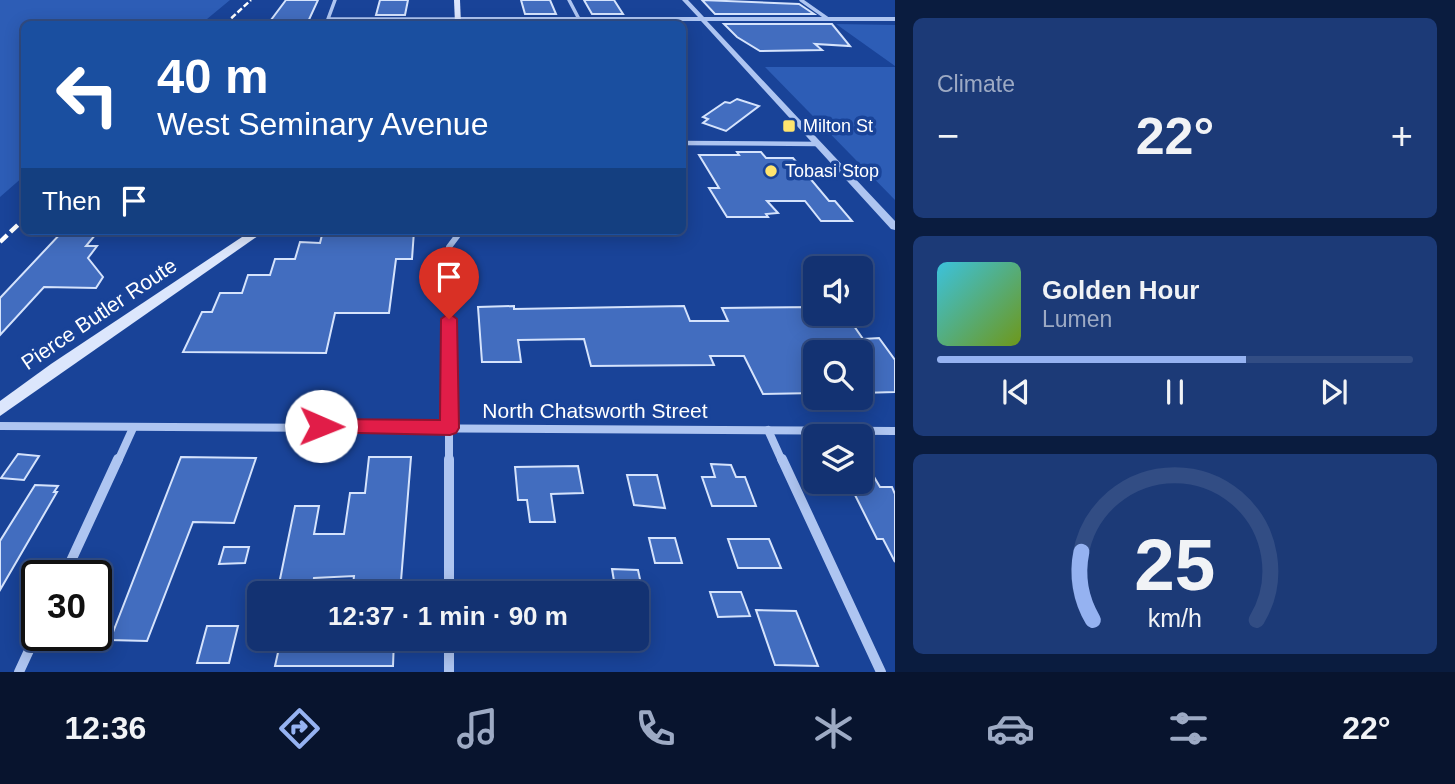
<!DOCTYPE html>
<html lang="en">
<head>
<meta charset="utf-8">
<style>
  :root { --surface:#133272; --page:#1c3a77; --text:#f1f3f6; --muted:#9daac4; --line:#324d84; --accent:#95b2f1 }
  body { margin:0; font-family:Helvetica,sans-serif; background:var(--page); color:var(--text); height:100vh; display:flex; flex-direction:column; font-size:26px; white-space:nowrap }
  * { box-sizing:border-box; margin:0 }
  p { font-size:23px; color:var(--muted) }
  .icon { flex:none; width:38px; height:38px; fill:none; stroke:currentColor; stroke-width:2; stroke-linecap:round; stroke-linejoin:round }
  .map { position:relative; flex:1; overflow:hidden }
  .details { display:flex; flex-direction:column; gap:18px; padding:18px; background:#0a1c3f; width:560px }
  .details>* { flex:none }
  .hud { position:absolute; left:21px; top:21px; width:665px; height:214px; border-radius:10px; box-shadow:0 4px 18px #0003,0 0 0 2px var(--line); background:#1a4fa0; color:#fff; overflow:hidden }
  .tools { position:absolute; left:803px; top:256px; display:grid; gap:14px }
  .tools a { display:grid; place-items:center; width:70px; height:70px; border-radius:10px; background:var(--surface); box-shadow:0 4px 18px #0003,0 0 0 2px var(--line); font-size:35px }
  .speed { position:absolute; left:21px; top:560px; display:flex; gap:14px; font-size:35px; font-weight:700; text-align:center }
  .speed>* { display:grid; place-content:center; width:91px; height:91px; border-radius:50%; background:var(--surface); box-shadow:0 4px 18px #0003,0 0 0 2px var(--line); line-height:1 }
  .speed .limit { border:4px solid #111; border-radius:10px; background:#fff; color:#111 }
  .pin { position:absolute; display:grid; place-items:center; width:60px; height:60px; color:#fff; margin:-72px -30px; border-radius:50% 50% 50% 0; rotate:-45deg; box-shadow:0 0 7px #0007 }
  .pin .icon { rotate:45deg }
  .me { position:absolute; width:77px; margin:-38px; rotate:91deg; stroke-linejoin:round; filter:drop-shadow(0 0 5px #0008) }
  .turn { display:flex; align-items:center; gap:24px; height:147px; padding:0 21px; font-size:32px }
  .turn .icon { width:91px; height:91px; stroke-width:2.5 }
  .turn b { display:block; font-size:49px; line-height:60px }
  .then { display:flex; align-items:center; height:66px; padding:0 21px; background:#0003; gap:14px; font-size:26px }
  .big { font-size:52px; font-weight:700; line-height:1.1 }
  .details .widget { flex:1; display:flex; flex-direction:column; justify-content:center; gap:10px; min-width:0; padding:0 24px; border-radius:10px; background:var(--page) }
  .details .dial { align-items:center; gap:0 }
  .dial svg { height:182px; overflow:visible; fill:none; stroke:var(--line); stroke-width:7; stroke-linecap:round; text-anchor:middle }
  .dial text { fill:var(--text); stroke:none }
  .song { display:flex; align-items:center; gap:21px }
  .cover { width:84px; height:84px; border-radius:10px; background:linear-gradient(135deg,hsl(190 70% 55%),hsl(80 70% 35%)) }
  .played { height:7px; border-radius:4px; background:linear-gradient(90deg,var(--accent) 65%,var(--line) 65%) }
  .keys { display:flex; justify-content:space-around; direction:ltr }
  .heat { display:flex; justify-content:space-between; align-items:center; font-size:38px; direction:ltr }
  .trip { position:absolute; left:247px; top:581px; width:402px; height:70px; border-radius:10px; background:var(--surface); box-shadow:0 4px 18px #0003,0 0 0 2px var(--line); font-weight:700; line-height:70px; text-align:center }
  .dock { display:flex; height:112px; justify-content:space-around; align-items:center; background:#08142e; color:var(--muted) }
  .dock .icon { width:49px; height:49px }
  .dock .selected { color:var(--accent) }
  .dock b { font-size:32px; color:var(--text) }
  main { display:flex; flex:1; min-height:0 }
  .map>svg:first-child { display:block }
  .green { fill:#2d5db6 }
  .building { fill:#426dbf; stroke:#d5e3fc; stroke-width:2 }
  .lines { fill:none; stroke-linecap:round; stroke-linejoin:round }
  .minor-far4 { stroke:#aec5f1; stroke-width:3.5 }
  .minor-far3 { stroke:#aec5f1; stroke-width:4.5 }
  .minor-far2 { stroke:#aec5f1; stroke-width:6 }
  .minor-far1 { stroke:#aec5f1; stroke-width:8 }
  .minor { stroke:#aec5f1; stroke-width:10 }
  .tertiary { fill:#aec5f1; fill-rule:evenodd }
  .secondary { fill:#dce6fc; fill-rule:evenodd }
  .rail-far1 { stroke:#fff; stroke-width:2.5; stroke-dasharray:6 2.5; stroke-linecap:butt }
  .rail { stroke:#fff; stroke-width:4.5; stroke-dasharray:10 4.5; stroke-linecap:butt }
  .route { fill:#e11d48; stroke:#92132f; stroke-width:2 }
  .poi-dot { fill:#ffe46e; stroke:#194398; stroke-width:2.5 }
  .labels { text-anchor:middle; stroke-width:7; stroke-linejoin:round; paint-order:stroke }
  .far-poi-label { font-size:18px; fill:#fff; stroke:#194398; text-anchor:start }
  .street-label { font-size:21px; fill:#fff; stroke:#194398 }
</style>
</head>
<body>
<main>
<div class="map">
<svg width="895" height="672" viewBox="0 0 895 672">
  <rect width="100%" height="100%" fill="#194398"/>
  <g class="green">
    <path d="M 0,0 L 230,0 L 201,24 L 24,24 L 24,176 L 0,197 Z"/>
    <path d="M 836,24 L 895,25 L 895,66 Z"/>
    <path d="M 765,67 L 895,67 L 895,200 Z"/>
  </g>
  <g class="building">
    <path d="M 286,0 L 318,0 L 307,24 L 268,24 Z"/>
    <path d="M 380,0 L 408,0 L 405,15 L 376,15 Z"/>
    <path d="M 521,0 L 550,0 L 556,14 L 525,14 Z"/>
    <path d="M 584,0 L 614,0 L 623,14 L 592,14 Z"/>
    <path d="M 702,0 L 799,4 L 814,14 L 715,14 Z"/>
    <path d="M 724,24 L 832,24 L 850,46 L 815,44 L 822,50 L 760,51 L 737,37 Z"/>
    <path d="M 737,99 L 759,106 L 726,131 L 703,123 L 708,119 L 703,117 L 725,102 L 730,103 Z"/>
    <path d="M 737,152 L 761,152 L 766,158 L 793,158 L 829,201 L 835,201 L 852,221 L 821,221 L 805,201 L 767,201 L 778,213 L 766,214 L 768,217 L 727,217 L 709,188 L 719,188 L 699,155 L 739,155 Z"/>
    <path d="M 323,231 L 414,231 L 412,259 L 396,259 L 389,313 L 335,313 L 326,353 L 183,352 L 202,312 L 212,312 L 220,293 L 242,293 L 248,275 L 270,275 L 275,259 L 295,259 L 300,242 L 320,243 Z"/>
    <path d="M 62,232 L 96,234 L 86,246 L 97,246 L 88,258 L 103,277 L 96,288 L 44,287 L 0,335 L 0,298 Z"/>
    <path d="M 514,306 L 514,309 L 684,306 L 690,321 L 728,321 L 722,308 L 816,307 L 816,313 L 845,313 L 863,339 L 879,338 L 895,360 L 895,392 L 861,393 L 861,352 L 816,352 L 816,393 L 763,394 L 744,356 L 710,356 L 714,365 L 591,366 L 584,339 L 518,340 L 521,362 L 482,362 L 478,307 Z"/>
    <path d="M 18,454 L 39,456 L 24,480 L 1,478 Z"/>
    <path d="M 861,455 L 880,487 L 892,487 L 895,494 L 895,562 L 883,539 L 877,539 L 848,481 L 861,481 Z"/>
    <path d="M 181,457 L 256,458 L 234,523 L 193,522 L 147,641 L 110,640 Z"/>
    <path d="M 369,457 L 411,457 L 400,593 L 352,593 L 354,576 L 314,578 L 313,584 L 279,584 L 295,506 L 319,506 L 314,534 L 344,534 L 350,493 L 365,493 Z"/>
    <path d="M 711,464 L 731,465 L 736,477 L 745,477 L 756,506 L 712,506 L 702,477 L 715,477 Z"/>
    <path d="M 578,466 L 583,493 L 551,494 L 555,522 L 530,522 L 527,500 L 518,500 L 515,467 Z"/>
    <path d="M 627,475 L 657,475 L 665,508 L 634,505 Z"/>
    <path d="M 35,485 L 58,486 L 54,492 L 57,492 L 0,590 L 0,541 Z"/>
    <path d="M 649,538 L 675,538 L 682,563 L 655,563 Z"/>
    <path d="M 728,539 L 769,539 L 781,568 L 738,568 Z"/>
    <path d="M 224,547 L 249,547 L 245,563 L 219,564 Z"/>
    <path d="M 612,569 L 638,570 L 643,593 L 616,593 Z"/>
    <path d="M 710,592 L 741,592 L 750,616 L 718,617 Z"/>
    <path d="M 756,610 L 796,611 L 818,666 L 775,665 Z"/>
    <path d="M 207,626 L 238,626 L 229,663 L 197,663 Z"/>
    <path d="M 281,639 L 314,639 L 314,642 L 394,639 L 393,666 L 275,666 Z"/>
  </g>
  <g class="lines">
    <g class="minor-far4">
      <path d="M 335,0 L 328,19 L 458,19"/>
      <path d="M 569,0 L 579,19"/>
      <path d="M 801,0 L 828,19"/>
    </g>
    <path class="minor-far3" d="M 682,143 L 817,144"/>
    <path class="minor-far2" d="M 449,298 L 449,247 L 461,231"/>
    <g class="minor-far1">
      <path d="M 449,296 L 449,461"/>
      <path d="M 0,426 L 895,431"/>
      <path d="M 768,430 L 782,461"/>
      <path d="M 118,461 L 133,428"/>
    </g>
    <g class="minor">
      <path d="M 449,459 L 449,593"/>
      <path d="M 782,459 L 881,672"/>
      <path d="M 64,576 L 118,459"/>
      <path d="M 449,639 L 449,672"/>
      <path d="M 19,672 L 37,633"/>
    </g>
    <path class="tertiary" d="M 682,0 L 688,0 L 704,17 L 895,17 L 895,21 L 707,21 L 895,221 L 895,230 L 891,229 L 701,21 L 458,21 L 455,19 L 458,17 L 698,17 Z"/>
    <g class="secondary">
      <path d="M 454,0 L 460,0 L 461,24 L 455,24 Z"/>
      <path d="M 251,231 L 265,231 L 0,416 L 0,401 L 51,364 Z"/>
    </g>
    <path class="rail-far1" d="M 225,24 L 251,0"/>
    <path class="rail" d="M 0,242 L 24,219"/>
  </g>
  <path class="route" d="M 449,313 L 457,319 L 459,428 L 456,433 L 450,435 L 314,432 L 312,426 L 314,421 L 321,419 L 440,420 L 441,319 Z"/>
  <g class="poi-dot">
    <rect x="782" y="119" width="14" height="14" rx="3.5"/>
    <circle cx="771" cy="171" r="7"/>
  </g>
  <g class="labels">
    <g class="far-poi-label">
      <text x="803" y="132">Milton St</text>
      <text x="785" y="177">Tobasi Stop</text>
    </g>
    <g class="street-label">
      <text transform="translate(99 314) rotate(-34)" y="7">Pierce Butler Route</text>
      <text x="595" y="418">North Chatsworth Street</text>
    </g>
  </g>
</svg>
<div class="tools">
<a><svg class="icon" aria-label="sound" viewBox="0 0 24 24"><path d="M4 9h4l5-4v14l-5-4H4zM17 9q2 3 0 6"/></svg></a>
<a><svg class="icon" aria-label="search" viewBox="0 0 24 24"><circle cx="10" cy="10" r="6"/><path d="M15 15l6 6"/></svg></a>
<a><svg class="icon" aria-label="layers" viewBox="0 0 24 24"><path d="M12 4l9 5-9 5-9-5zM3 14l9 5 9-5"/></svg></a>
</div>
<div class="speed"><div class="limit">30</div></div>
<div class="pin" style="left:449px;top:319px;background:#d93025"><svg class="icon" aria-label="arrive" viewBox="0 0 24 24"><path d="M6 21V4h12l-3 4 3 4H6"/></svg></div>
<svg class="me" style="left:321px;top:426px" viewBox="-20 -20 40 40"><circle r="19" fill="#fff"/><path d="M0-13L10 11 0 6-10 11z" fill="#e11d48"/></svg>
<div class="trip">12:37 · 1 min · 90 m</div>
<div class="hud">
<div class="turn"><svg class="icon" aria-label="left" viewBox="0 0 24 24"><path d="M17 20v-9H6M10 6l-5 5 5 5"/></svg><div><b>40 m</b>West Seminary Avenue</div></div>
<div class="then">Then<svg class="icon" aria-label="arrive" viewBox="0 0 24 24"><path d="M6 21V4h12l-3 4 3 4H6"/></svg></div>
</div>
</div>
<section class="details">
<div class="widget"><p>Climate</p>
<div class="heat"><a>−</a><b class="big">22°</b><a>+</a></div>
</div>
<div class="widget">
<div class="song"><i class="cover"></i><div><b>Golden Hour</b><p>Lumen</p></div></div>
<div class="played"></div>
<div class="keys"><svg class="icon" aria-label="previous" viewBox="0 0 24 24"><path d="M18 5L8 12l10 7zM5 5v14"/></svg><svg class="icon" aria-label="pause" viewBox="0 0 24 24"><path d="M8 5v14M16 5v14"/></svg><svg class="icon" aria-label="next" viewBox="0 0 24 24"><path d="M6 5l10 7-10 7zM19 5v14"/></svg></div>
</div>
<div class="widget dial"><svg viewBox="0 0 100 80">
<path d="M14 69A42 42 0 1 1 86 69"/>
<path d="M14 69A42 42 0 0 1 9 39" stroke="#95b2f1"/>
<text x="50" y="56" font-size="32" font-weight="700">25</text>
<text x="50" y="72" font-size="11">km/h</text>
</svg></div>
</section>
</main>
<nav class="dock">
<b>12:36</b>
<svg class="icon selected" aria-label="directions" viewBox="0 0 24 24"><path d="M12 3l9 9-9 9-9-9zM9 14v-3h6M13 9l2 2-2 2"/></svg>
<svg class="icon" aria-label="music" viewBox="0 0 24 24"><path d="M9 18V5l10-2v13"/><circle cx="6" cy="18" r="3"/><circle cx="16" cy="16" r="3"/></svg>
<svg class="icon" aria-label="phone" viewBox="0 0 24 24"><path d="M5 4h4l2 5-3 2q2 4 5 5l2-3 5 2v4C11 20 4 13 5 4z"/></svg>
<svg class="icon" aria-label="climate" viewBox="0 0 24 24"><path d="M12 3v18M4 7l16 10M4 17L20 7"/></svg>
<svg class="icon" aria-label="car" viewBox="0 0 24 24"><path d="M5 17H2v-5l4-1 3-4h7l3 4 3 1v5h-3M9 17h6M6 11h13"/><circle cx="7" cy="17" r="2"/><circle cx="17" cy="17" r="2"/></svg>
<svg class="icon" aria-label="filters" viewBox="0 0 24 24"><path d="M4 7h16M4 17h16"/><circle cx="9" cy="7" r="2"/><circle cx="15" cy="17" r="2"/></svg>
<b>22°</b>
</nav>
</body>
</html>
